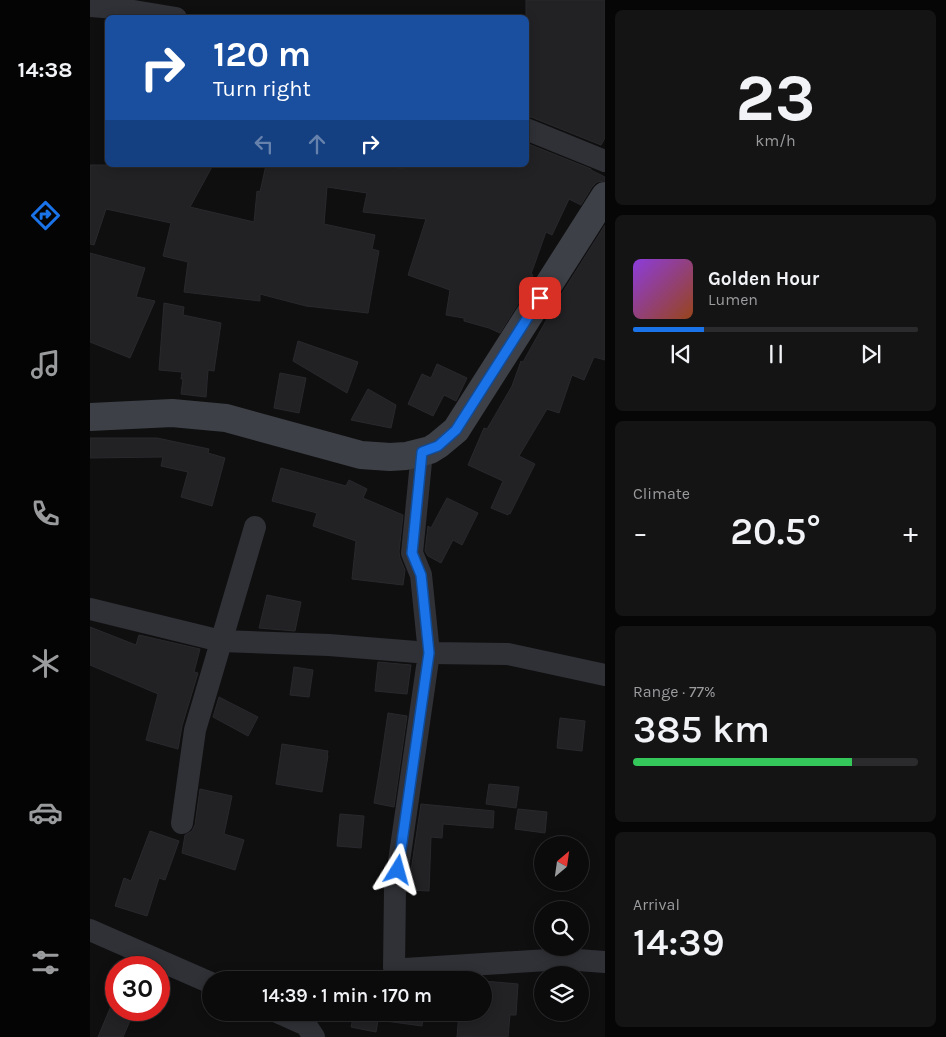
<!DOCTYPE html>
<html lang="en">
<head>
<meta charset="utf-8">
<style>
  :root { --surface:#0b0b0c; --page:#141415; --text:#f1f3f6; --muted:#9a9b9d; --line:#2b2b2d; --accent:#1a73e8 }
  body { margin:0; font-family:Karla,sans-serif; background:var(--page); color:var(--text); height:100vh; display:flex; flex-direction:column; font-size:19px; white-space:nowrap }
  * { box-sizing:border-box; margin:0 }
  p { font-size:16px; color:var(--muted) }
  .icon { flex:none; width:28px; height:28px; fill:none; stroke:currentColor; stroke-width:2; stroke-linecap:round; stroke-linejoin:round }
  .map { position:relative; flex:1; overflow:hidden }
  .drawer { display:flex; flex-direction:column; gap:10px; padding:10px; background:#060607; width:341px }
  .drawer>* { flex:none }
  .hud { position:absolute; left:15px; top:15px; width:424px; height:152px; border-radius:8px; box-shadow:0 2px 12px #0003,0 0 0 1px var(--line); background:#1a4fa0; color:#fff; overflow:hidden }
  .needle { width:32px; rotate:29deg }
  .tools { position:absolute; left:444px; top:836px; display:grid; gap:10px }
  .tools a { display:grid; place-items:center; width:55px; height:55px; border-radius:50%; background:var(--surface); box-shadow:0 2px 12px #0003,0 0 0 1px var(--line); font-size:25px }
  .speed { position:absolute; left:15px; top:956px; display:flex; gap:10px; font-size:25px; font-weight:700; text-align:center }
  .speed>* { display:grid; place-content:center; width:65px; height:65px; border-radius:50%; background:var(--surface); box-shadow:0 2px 12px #0003,0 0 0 1px var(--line); line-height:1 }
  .speed .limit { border:8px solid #d22; background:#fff; color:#111 }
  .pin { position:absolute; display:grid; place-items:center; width:42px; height:42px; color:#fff; margin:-21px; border-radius:10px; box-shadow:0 2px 8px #0006 }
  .me { position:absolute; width:55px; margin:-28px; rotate:8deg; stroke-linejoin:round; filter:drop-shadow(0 0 4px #0008) }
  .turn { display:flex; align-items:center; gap:18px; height:105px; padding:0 25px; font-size:22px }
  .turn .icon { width:65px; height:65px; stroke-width:2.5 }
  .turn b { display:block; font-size:35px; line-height:42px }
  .lanes { display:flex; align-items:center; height:48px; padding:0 25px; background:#0003; justify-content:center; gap:25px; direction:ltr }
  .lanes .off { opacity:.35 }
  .big { font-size:38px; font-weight:600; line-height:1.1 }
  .drawer .widget { flex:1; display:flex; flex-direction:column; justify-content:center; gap:8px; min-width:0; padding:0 18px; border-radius:8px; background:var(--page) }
  .drawer .dial { align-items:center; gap:0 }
  .dial b { font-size:65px; line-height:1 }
  .song { display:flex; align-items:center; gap:15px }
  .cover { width:60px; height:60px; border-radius:8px; background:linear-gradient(135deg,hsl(270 70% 55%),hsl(20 70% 35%)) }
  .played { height:5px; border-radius:2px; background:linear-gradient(90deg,var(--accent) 25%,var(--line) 25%) }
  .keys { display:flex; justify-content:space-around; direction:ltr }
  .heat { display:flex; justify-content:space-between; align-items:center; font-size:28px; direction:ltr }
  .charge { height:8px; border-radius:4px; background:linear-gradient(90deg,#34c759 77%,var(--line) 0) }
  .trip { position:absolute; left:112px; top:971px; width:290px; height:50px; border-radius:25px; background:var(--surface); box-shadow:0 2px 12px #0003,0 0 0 1px var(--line); font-weight:600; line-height:50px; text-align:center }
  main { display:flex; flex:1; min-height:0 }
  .dock { display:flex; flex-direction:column; width:90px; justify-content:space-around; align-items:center; background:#040405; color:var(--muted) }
  .dock .icon { width:35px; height:35px }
  .dock .current { color:var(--accent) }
  .dock b { font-size:22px; color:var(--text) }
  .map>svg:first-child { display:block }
  .building { fill:#222225; stroke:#29292d }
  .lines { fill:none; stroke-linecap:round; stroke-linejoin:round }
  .street { stroke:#303136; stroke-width:22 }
  .secondary { stroke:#3d4046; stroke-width:28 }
  .route-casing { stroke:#114b97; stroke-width:12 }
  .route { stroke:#1a73e8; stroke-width:9 }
</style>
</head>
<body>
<main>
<nav class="dock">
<b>14:38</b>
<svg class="icon current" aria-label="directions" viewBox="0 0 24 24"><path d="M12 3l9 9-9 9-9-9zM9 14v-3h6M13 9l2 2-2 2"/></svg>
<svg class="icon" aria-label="music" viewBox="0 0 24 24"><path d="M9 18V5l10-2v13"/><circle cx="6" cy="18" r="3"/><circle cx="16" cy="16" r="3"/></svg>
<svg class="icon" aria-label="phone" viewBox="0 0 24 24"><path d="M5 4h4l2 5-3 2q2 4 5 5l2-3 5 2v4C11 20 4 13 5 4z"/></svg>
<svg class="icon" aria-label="climate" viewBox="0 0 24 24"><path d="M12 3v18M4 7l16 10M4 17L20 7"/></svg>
<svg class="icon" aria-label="car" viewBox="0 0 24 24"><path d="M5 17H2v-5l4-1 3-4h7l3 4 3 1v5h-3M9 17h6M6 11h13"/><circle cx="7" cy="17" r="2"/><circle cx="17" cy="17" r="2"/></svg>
<svg class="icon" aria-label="filters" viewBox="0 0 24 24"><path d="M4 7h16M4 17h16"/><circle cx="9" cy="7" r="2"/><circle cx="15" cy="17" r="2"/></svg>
</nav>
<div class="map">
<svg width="515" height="1037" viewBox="0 0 515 1037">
  <rect width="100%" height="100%" fill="#0f0f10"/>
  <g class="building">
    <path d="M 436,0 L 515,0 L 515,138 L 511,145 L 441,117 L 436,116 Z"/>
    <path d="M 436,143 L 501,169 L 501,170 L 515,177 L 515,181 L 507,182 L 502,187 L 491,205 L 479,199 L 462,235 L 456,232 L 441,274 L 443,275 L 436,291 L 410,333 L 399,328 L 374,321 L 374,318 L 356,315 L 360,290 L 318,275 L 336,219 L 273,212 L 277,193 L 237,187 L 234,224 L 285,235 L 282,249 L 289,251 L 278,313 L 216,306 L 170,294 L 170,301 L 94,292 L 98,262 L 73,256 L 81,223 L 16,209 L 4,245 L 0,244 L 0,165 L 123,165 L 100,207 L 164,222 L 167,191 L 170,192 L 176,165 L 219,165 L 243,167 L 243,165 L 288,165 L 315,169 L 315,165 L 436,165 Z"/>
    <path d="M 515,225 L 515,360 L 504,357 L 494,380 L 482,375 L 469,413 L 457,409 L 429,456 L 445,464 L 420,514 L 419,513 L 418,515 L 401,508 L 413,481 L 378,465 L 394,428 L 397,429 L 422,386 L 431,361 L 433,362 L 467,301 Z"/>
    <path d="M 0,253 L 55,268 L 46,297 L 65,301 L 40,358 L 0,342 Z"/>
    <path d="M 74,303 L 94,307 L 93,315 L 131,323 L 124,371 L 118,370 L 116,397 L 91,394 L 93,379 L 91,379 L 92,372 L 69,370 Z"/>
    <path d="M 208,341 L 268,362 L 257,393 L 203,361 Z"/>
    <path d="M 347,364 L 377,378 L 366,401 L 354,395 L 343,416 L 318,404 L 332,374 L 341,378 Z"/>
    <path d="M 190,373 L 216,378 L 209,413 L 184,408 Z"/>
    <path d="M 278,389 L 306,405 L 301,428 L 261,420 Z"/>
    <path d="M 0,438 L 67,438 L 119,449 L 118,453 L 135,458 L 122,506 L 91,497 L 98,472 L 71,466 L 73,457 L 0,458 Z"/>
    <path d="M 191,468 L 256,486 L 259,480 L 277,489 L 273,498 L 313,515 L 309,552 L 310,558 L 315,570 L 313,585 L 262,579 L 266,541 L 223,526 L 227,513 L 182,501 Z"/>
    <path d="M 357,498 L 388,513 L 372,545 L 363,540 L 351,563 L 338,556 L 335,551 L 338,526 L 341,528 Z"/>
    <path d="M 177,595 L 211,602 L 205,631 L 169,628 Z"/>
    <path d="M 0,627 L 46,645 L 49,635 L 110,649 L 104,672 L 108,673 L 92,726 L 88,749 L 56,740 L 68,694 L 0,665 Z"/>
    <path d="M 288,662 L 321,665 L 317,694 L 285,691 Z"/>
    <path d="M 204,667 L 223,670 L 219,697 L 200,695 Z"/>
    <path d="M 129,697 L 168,717 L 158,736 L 123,717 Z"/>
    <path d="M 298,713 L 317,716 L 304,807 L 284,803 L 290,767 Z"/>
    <path d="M 470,718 L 495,721 L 492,751 L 467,748 Z"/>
    <path d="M 192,744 L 238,751 L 237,756 L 238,756 L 232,792 L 186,784 Z"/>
    <path d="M 399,784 L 429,787 L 426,808 L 396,804 Z"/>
    <path d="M 110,789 L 142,796 L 134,834 L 154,840 L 145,870 L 92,853 L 95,835 L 102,831 L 105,825 Z"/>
    <path d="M 331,804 L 404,811 L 403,828 L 353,824 L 352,838 L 341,837 L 339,891 L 320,890 L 321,871 Z"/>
    <path d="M 428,809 L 457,812 L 455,833 L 425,829 Z"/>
    <path d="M 250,814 L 274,816 L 271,848 L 247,846 Z"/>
    <path d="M 60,831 L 89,841 L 75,880 L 69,878 L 57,916 L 25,906 L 34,878 L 41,881 Z"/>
    <path d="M 258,972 L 296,978 L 300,980 L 256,980 Z"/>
    <path d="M 394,981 L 428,984 L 426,1015 L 420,1015 L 418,1037 L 367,1037 L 369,1012 L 394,1012 Z"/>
    <path d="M 21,1006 L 26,1009 L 26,1010 L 29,1010 L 42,1016 L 33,1037 L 8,1037 Z"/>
    <path d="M 251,1012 L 334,1012 L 332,1026 L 288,1020 L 286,1032 L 261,1027 L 263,1018 L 250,1016 Z"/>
  </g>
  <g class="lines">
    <g class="street">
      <path d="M 0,6 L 25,8 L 86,18"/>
      <path d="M 436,129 L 515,161"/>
      <path d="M 332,452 L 322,553 L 331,575 L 339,653 L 418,654 L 515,675"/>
      <path d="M 0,609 L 131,641 L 239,645 L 339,653 L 305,889 L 304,968 L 315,969 L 474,959 L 515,962"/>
      <path d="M 92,823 L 105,730 L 165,527"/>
      <path d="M 0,930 L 121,983"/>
      <path d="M 187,1012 L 216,1025 L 224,1037"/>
    </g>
    <path class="secondary" d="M 0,417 L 82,413 L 136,418 L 271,455 L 300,457 L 316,456 L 340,450 L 348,445 L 366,430 L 515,196"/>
  </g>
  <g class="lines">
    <g class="route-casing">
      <path id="route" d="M 308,870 L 339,653 L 331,575 L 322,553 L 332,452 L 348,446 L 366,430 L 450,298"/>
    </g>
    <use href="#route" class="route"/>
  </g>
</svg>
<div class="tools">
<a><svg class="needle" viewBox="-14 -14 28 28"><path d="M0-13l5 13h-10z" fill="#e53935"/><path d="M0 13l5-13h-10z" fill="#9a9b9d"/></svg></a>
<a><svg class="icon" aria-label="search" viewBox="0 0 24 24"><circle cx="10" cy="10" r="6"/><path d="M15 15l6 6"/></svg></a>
<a><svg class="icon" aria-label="layers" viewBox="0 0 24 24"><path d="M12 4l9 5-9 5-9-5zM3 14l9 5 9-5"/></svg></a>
</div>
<div class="speed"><div class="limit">30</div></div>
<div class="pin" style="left:450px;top:298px;background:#d93025"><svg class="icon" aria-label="arrive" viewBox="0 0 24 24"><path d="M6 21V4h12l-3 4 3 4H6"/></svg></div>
<svg class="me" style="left:308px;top:870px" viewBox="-20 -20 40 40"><path d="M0-17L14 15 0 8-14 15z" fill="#1a73e8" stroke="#fff" stroke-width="4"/></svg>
<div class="trip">14:39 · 1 min · 170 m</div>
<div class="hud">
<div class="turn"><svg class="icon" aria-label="right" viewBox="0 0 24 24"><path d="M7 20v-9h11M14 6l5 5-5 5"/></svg><div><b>120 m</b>Turn right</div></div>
<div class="lanes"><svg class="icon off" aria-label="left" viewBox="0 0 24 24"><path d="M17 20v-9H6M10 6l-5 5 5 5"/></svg><svg class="icon off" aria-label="ahead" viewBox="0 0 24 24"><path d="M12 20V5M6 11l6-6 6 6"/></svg><svg class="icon" aria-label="right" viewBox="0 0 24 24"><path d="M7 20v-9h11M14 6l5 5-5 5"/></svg></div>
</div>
</div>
<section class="drawer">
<div class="widget dial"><b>23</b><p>km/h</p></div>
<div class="widget">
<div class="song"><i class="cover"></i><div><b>Golden Hour</b><p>Lumen</p></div></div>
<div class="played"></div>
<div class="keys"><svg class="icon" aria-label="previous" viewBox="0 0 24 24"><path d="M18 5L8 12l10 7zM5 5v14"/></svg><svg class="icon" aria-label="pause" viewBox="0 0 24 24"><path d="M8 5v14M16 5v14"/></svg><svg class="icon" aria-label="next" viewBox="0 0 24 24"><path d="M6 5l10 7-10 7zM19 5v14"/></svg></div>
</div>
<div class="widget"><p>Climate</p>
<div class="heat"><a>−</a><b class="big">20.5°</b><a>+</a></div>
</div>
<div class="widget"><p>Range · 77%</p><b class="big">385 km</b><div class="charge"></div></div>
<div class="widget"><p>Arrival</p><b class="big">14:39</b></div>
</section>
</main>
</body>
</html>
